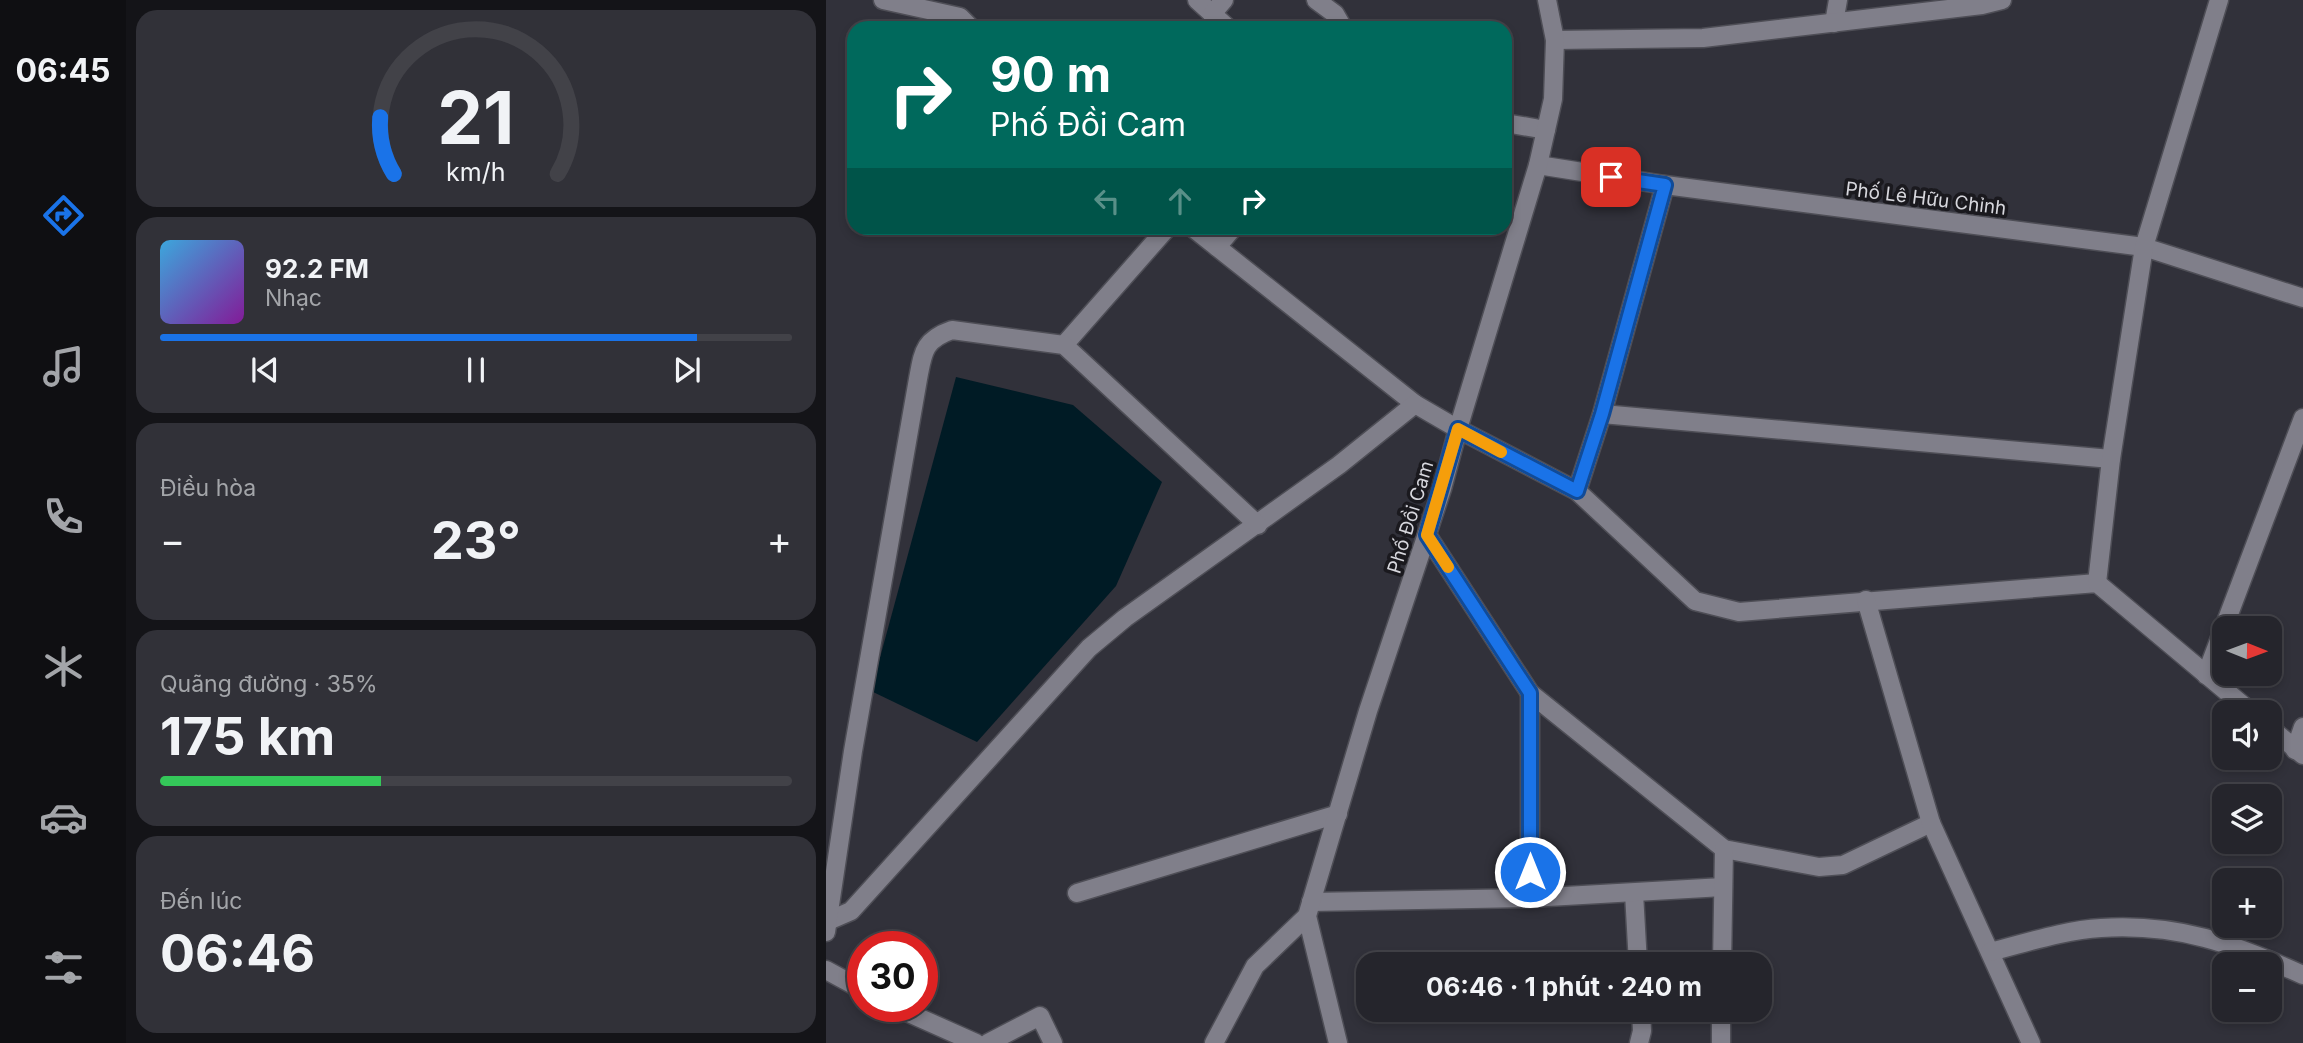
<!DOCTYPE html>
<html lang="vi">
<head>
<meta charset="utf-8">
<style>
  :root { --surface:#25252c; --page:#313138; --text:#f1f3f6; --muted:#a3a5a9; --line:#424248; --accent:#1a73e8 }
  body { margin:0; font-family:Inter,sans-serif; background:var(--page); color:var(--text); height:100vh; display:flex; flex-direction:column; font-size:26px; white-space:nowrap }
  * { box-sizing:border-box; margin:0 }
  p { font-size:23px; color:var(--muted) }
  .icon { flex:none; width:38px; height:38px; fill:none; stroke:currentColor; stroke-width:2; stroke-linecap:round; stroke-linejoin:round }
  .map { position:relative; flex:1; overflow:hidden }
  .details { display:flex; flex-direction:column; gap:10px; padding:10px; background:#141418; width:700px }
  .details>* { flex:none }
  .top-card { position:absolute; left:21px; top:21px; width:665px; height:214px; border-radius:21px; box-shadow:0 4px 10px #0003,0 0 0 2px var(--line); background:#00695c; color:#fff; overflow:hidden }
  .needle { width:46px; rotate:91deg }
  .buttons { position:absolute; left:1386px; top:616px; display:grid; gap:14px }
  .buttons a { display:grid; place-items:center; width:70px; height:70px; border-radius:14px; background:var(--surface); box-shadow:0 4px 10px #0003,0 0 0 2px var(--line); font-size:35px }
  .speed { position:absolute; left:21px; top:931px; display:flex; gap:14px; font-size:35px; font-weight:700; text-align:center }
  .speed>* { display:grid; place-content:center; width:91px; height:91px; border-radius:50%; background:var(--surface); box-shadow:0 4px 10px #0003,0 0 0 2px var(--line); line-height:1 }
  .speed .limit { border:10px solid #d22; background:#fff; color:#111 }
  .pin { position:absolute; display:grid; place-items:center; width:60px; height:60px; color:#fff; margin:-30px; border-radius:14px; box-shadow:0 4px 10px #0006 }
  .me { position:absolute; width:77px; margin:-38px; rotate:0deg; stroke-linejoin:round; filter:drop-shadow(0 0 5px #0008) }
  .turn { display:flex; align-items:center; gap:24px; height:147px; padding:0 28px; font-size:32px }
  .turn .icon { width:91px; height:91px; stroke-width:2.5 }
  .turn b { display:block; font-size:49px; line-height:60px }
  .lanes { display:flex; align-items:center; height:66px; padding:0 28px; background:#0003; justify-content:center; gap:35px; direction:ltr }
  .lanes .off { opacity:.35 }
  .big { font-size:52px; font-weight:700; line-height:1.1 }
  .details .tile { flex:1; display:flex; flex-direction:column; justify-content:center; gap:10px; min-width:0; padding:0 24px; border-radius:21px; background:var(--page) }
  .details .dial { align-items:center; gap:0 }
  .dial svg { height:182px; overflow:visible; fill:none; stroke:var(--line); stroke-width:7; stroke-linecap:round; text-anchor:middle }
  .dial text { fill:var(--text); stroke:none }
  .song { display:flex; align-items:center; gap:21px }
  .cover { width:84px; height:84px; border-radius:10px; background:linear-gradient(135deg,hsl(200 70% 55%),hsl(290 70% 35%)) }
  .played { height:7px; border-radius:4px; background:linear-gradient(90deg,var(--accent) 85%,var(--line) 85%) }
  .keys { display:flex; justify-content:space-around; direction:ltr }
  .heat { display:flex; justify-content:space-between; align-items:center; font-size:38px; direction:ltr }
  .charge { height:10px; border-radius:5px; background:linear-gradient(90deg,#34c759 35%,var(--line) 0) }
  .trip { position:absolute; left:530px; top:952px; width:416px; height:70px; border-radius:21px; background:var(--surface); box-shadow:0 4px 10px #0003,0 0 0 2px var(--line); font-weight:700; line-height:70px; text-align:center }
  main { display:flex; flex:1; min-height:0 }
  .tab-bar { display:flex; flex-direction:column; width:126px; justify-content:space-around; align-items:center; background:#0f0f12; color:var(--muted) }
  .tab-bar .icon { width:49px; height:49px }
  .tab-bar .on { color:var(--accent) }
  .tab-bar b { font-size:32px; color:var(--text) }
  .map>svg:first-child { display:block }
  .water { fill:#001b25 }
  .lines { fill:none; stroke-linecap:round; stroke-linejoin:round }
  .minor-casing { stroke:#4e4e56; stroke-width:21 }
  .minor { stroke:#807f8a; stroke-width:18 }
  .route-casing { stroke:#114b97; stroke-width:18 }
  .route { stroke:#1a73e8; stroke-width:12 }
  .slow { stroke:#f59e0b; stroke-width:12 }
  .labels { text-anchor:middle; stroke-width:7; stroke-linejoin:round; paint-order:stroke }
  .street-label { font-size:19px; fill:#d7d7dd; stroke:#1a191e }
</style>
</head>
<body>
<main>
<nav class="tab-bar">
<b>06:45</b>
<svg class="icon on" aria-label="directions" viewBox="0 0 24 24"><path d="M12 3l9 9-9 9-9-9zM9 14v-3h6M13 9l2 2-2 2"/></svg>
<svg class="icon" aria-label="music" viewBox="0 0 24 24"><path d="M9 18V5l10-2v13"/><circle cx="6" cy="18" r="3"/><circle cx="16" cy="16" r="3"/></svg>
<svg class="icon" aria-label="phone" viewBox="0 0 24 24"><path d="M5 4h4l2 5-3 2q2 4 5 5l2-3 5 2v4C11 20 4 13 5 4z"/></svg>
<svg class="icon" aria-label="climate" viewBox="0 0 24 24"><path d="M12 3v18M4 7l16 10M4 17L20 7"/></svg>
<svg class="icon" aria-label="car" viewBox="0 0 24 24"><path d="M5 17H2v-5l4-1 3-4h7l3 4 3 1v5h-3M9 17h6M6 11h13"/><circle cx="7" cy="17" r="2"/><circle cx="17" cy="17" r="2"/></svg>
<svg class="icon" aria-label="filters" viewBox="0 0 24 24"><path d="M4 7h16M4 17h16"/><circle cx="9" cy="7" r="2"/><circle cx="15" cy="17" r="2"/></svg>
</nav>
<section class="details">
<div class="tile dial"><svg viewBox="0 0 100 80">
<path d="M14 69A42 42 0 1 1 86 69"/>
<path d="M14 69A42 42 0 0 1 8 44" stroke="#1a73e8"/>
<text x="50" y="56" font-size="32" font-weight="700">21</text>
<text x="50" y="72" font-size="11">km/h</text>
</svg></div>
<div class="tile">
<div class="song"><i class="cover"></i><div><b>92.2 FM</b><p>Nhạc</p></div></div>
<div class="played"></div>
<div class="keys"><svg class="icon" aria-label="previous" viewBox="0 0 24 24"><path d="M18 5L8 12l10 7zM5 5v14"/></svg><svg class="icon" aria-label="pause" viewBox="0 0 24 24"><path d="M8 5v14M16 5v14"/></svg><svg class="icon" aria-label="next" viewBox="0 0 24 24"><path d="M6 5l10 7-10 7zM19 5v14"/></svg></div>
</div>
<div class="tile"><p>Điều hòa</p>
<div class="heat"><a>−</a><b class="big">23°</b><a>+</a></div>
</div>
<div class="tile"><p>Quãng đường · 35%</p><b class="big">175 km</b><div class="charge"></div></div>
<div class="tile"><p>Đến lúc</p><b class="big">06:46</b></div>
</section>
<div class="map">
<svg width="1477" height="1043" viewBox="0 0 1477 1043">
  <rect width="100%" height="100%" fill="#31313a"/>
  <path class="water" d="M 130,377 L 247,405 L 336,482 L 290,586 L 151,742 L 45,691 Z"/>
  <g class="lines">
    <g class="minor-casing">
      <g id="minor">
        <path d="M 57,0 L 134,17 L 145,28"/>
        <path d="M 371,0 L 402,28"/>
        <path d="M 490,0 L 509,14 L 517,28"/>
        <path d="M 386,14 L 398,0"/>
        <path d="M 1008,23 L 1012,0"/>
        <path d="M 729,40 L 877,38 L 1156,5 L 1176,0"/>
        <path d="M 679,123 L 720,130"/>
        <path d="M 712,165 L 839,185 L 1318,247 L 1477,298"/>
        <path d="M 367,228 L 589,404 L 632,429 L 751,491 L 869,601 L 913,612 L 1271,583 L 1425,712"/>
        <path d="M 391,247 L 407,228"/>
        <path d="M 238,345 L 341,228"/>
        <path d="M 776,414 L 1285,459"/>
        <path d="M 751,491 L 776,414 L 839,185"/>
        <path d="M 601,535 L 704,693 L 898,849 L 993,867 L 1017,865 L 1105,823"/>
        <path d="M 1271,583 L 1285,459 L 1318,247 L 1393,0"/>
        <path d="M 1040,600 L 1105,823 L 1205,1043"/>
        <path d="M 1380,675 L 1477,418"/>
        <path d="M 1444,728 L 1477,755"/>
        <path d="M 1469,750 L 1477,727"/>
        <path d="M 251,893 L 512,814"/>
        <path d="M 808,893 L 812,964"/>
        <path d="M 704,898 L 704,693"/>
        <path d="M 485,902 L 704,898 L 897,887"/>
        <path d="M 2,921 L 25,911 L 263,648 L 299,618 L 513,465 L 589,404"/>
        <path d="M 0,932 L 27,751 L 92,379 C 97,353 97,340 126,330 L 238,345 L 432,525"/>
        <path d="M 1164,952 C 1200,943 1238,930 1275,928 C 1352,923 1408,944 1477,975"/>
        <path d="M 896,964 L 898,849"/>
        <path d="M 0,970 L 37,990"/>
        <path d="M 67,1006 L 150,1043"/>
        <path d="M 162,1043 L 214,1016 L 227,1043"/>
        <path d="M 388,1043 L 429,966 L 481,916"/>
        <path d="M 512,1043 L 481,916 L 542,711 L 616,489 L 632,429 L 712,165 L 727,99 L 729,40 L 721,0"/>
        <path d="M 813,1043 L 816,1031 L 815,1010"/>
        <path d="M 895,1043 L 895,1010"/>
      </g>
    </g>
    <use href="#minor" class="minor"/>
  </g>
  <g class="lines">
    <g class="route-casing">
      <path id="route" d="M 704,872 L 704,693 L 601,535 L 632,429 L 751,491 L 776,414 L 839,185 L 785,177"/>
    </g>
    <use href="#route" class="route"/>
    <path class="slow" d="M 622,567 L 601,535 L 632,429 L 675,452"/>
  </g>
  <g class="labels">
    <g class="street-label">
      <text transform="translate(1100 198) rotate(7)" y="7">Phố Lê Hữu Chỉnh</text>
      <text transform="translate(584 517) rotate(-73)" y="7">Phố Đồi Cam</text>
    </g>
  </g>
</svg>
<div class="buttons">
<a><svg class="needle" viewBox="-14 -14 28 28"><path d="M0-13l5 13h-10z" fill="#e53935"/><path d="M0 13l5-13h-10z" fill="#a3a5a9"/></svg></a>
<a><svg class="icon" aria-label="sound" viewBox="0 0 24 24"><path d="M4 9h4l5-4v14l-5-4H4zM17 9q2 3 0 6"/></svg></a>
<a><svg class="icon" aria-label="layers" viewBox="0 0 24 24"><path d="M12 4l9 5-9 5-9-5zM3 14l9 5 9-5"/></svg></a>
<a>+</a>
<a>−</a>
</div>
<div class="speed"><div class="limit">30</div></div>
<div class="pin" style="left:785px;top:177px;background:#d93025"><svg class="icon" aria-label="arrive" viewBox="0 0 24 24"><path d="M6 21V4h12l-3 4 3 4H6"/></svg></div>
<svg class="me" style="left:704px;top:872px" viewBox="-20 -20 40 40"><circle r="17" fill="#1a73e8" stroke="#fff" stroke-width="3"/><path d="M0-11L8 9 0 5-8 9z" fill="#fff"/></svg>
<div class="trip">06:46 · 1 phút · 240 m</div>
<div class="top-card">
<div class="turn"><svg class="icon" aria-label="right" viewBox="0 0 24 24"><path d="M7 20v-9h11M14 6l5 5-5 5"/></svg><div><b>90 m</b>Phố Đồi Cam</div></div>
<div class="lanes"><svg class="icon off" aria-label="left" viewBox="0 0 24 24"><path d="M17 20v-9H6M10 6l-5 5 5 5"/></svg><svg class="icon off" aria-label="ahead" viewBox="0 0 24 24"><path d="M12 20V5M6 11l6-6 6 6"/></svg><svg class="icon" aria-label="right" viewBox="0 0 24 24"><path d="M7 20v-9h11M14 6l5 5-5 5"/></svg></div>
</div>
</div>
</main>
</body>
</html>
